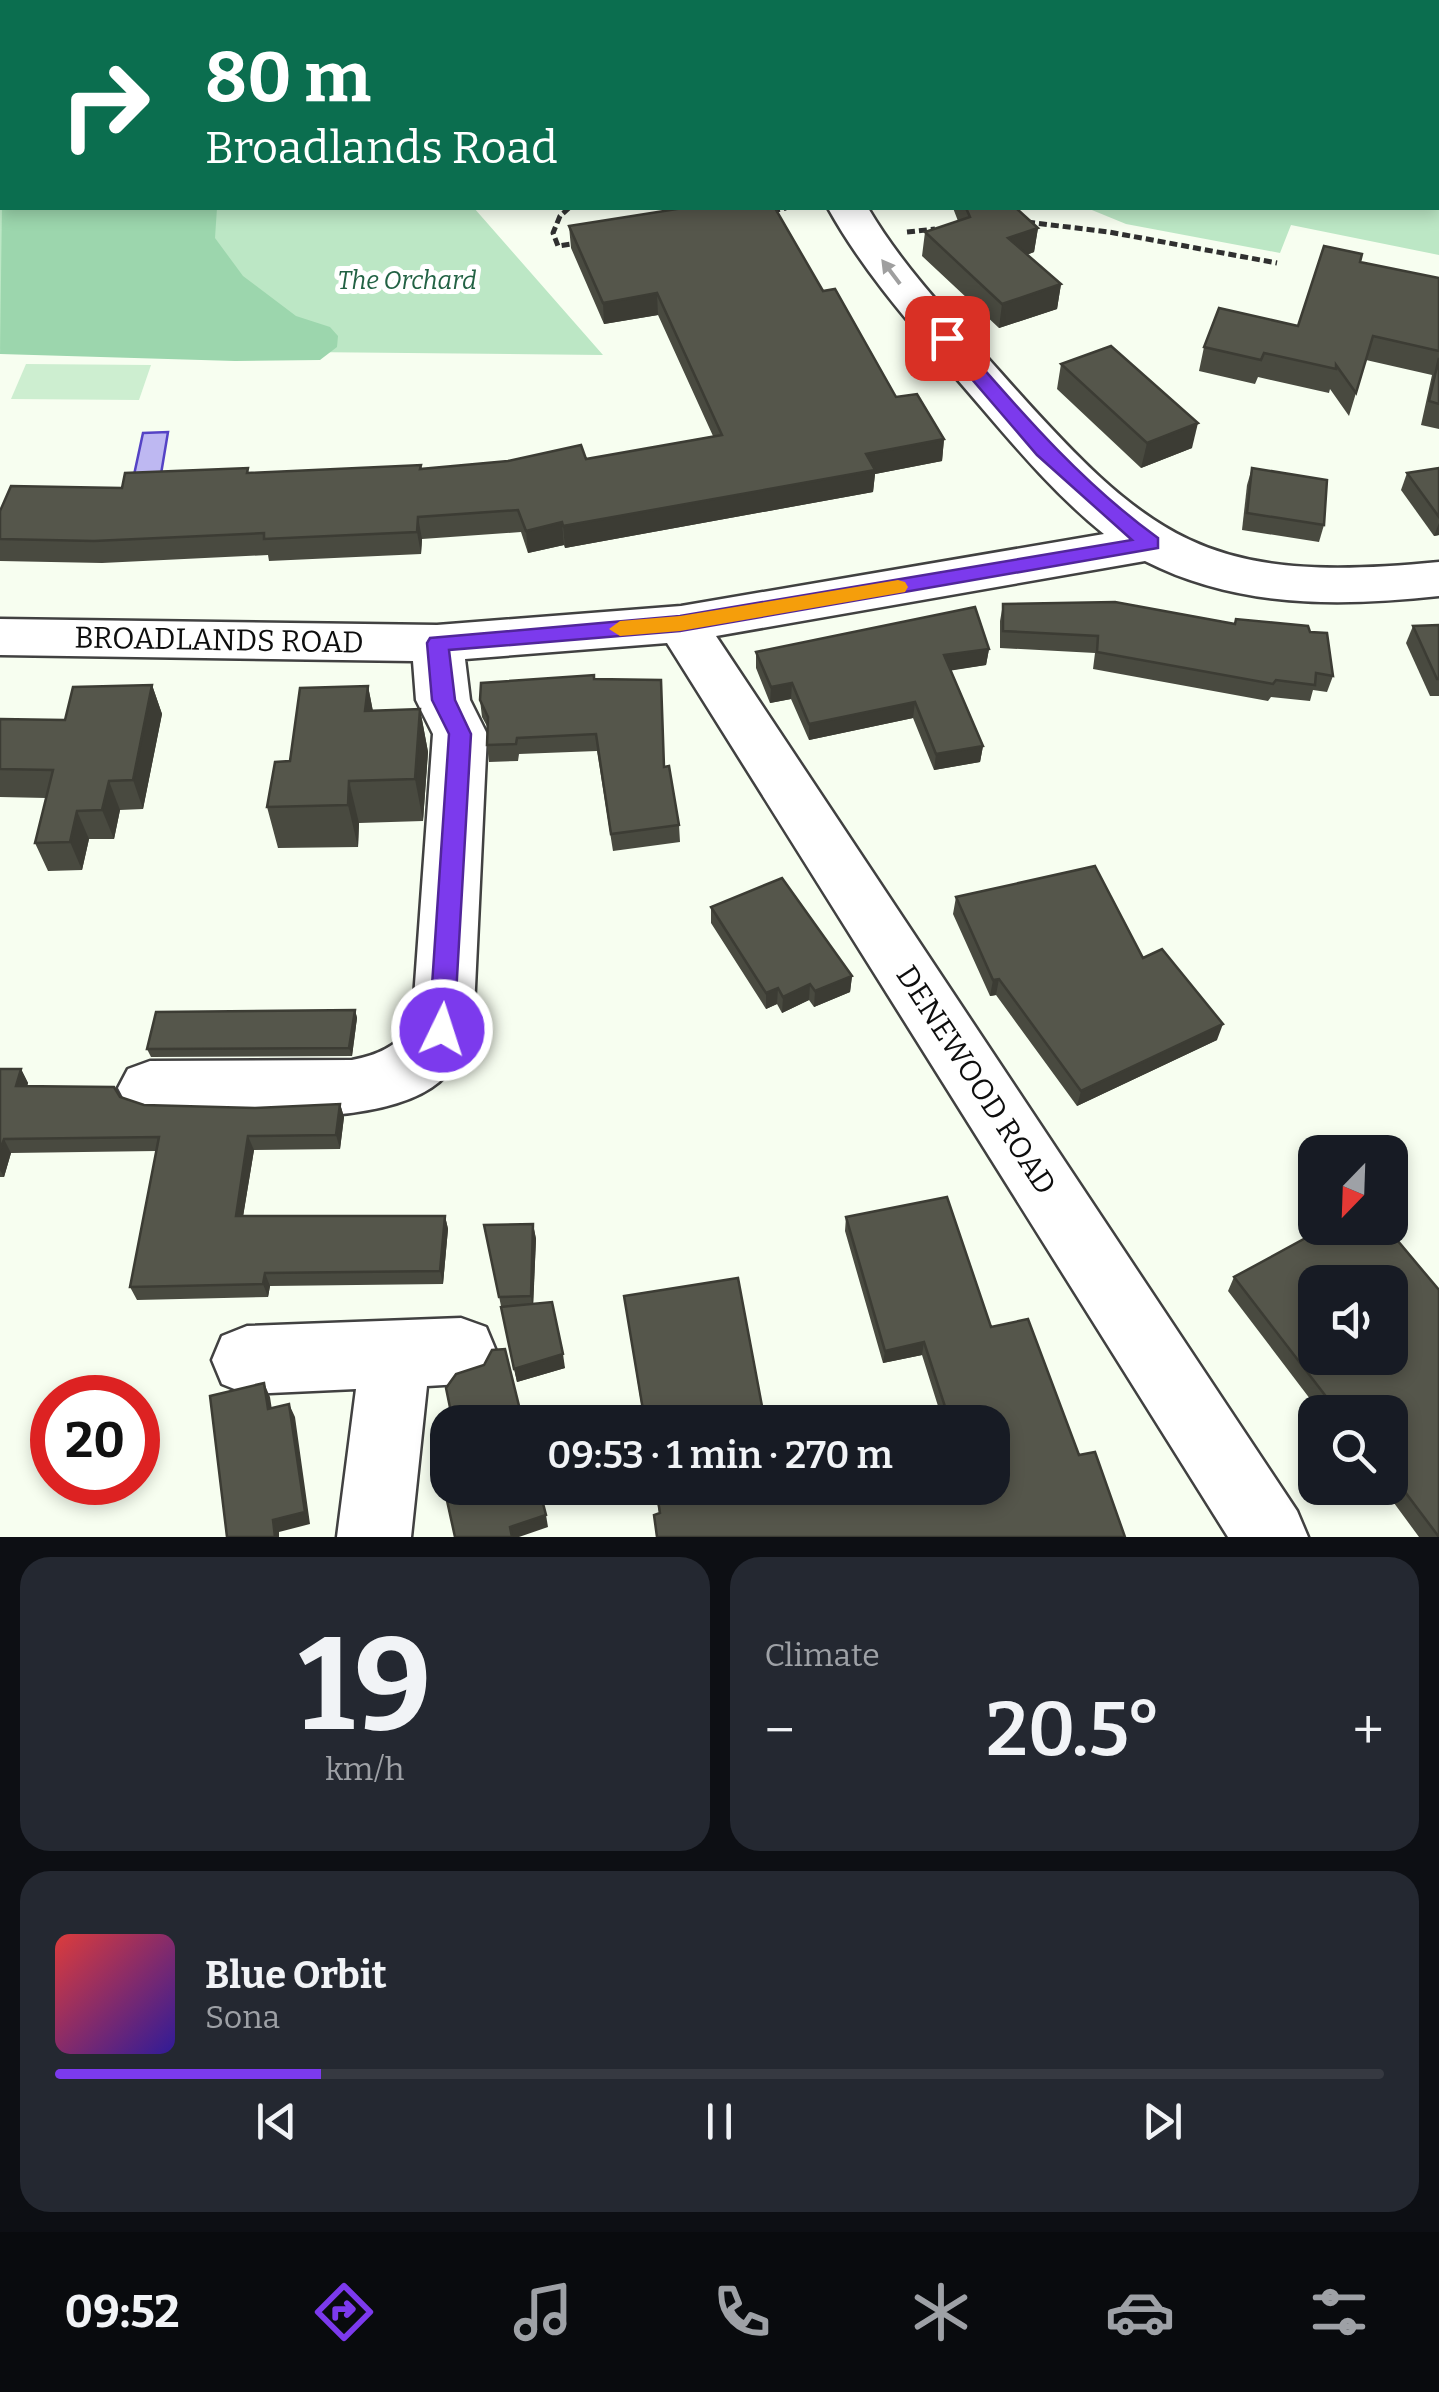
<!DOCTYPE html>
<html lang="en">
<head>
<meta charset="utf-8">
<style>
  :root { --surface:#171b24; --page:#242831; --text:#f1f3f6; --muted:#9ea1a6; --line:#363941; --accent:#7c3aed }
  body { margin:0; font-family:Bitter,serif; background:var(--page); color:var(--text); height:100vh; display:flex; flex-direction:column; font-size:38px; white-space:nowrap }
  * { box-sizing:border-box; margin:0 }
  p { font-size:32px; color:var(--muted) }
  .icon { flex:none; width:55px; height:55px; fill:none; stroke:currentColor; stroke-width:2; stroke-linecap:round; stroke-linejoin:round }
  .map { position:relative; height:1537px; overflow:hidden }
  .drawer { display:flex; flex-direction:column; gap:20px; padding:20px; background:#0d0f14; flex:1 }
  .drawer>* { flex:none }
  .banner { position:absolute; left:0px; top:0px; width:1440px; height:210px; box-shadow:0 5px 15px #0003; background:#0b6e4f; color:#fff; overflow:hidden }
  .needle { width:65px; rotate:203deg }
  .fabs { position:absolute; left:1298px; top:1135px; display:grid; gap:20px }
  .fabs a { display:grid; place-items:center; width:110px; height:110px; border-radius:20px; background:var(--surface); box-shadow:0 5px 15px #0003; font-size:50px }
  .speed { position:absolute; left:30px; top:1375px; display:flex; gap:20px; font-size:50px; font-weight:700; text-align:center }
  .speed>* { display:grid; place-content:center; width:130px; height:130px; border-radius:50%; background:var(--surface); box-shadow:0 5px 15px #0003; line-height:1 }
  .speed .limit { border:15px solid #d22; background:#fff; color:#111 }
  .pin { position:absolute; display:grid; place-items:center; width:85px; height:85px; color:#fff; margin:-42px; border-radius:20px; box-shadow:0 5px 15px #0006 }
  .me { position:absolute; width:110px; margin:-55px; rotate:4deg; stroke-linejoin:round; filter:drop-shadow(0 0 8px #0008) }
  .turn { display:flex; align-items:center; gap:35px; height:210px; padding:0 40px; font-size:45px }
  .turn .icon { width:130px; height:130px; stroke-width:2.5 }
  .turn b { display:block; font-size:70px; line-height:85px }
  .big { font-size:75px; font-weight:600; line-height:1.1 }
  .drawer .tile { flex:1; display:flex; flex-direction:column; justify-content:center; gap:15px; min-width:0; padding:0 35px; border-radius:30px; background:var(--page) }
  .drawer .dial { align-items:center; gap:0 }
  .dial b { font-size:130px; line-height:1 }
  .song { display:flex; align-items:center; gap:30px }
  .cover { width:120px; height:120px; border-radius:15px; background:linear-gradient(135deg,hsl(0 70% 55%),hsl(250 70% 35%)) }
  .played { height:10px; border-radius:5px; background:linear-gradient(90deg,var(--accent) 20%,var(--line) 20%) }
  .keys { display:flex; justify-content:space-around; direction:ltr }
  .heat { display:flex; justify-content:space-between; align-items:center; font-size:55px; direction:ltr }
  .drawer .tiles { flex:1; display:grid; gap:20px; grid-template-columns:1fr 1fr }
  .tile:last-child { grid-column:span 2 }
  .trip { position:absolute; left:430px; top:1405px; width:580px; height:100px; border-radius:30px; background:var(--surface); box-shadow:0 5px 15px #0003; font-weight:600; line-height:100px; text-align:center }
  .menu { display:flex; height:160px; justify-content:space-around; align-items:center; background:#090b0e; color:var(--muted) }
  .menu .icon { width:70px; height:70px }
  .menu .on { color:var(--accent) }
  .menu b { font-size:45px; color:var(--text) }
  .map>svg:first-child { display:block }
  .green { fill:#bce7c5 }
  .forest { fill:#9cd6ad }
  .pitch { fill:#cdeed0 }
  .water { fill:#beb8f2; stroke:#5543c5; stroke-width:2.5 }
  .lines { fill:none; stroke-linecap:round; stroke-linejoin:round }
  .minor-casing { stroke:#414141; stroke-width:5 }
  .path { stroke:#303030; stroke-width:5; stroke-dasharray:8 4; stroke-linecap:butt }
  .minor { fill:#fff; fill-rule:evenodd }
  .wall { fill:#494a40 }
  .shaded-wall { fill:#3c3c34 }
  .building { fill:#55564b; stroke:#3c3c34; stroke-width:2.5; fill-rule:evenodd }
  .oneway { fill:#9f9f9f }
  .route { fill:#7c3aed; stroke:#51269a; stroke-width:2.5 }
  .slow { fill:#f59e0b }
  .labels { text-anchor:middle; stroke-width:10; stroke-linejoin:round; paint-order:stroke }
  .far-park-label { font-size:25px; font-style:italic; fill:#226244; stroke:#fff }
  .street-label { font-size:30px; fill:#0e0e0e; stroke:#fff }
</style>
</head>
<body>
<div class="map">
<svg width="1439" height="1537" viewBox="0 0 1439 1537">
  <rect width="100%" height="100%" fill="#f7fef0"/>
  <g class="green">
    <path d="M 1024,0 L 1439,0 L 1439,255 L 1291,225 L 1280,253 L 1126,224 L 1087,208 L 1438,208 L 1438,2 L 1021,2 Z"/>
    <path d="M 0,48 L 2,208 L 474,208 L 603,355 L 0,349 Z"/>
  </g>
  <path class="forest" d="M 2,205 L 217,208 L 215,238 L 243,276 L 296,316 L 330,327 L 338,336 L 337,347 L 320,360 L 235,361 L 0,354 Z"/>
  <path class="pitch" d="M 26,364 L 151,365 L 139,400 L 11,399 Z"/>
  <path class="water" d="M 168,432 L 161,474 L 134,475 L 143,433 Z"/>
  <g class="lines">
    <g class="minor-casing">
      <g id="minor">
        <path d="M 782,0 L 818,0 L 818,2 L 783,2 Z"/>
        <path d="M 828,208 L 868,208 C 904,269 954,320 1001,373 C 1151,542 1206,585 1439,562 L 1439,596 C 1339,607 1237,608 1145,561 L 716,636 L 1297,1511 L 1308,1537 L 1228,1537 L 667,643 L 465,659 L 470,700 L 487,734 L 473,1030 C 464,1049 455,1068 439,1082 C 381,1131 226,1115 150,1115 L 128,1107 L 118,1088 L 128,1069 L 150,1061 L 352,1060 C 378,1055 395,1047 412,1026 L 433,734 L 416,700 L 413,661 L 0,655 L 0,619 L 437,625 L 681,606 L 1104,534 C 1048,489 1004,433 957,379 C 910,324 863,271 828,208 Z"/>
        <path d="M 461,1318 L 486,1327 L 496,1351 L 486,1375 L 461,1384 L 427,1386 L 411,1537 L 337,1537 L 356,1389 L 247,1394 L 222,1384 L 212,1360 L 222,1336 L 247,1326 Z"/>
      </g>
    </g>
    <g class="path">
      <path d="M 569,208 L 560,216 L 553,233 L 558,246 L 577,243"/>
      <path d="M 772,211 L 786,208"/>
      <path d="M 1027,222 L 1109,232 L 1277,263"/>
      <path d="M 907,232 L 935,229"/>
    </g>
    <use href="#minor" class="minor"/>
  </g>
  <g class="wall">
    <path d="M 953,208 L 1016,208 L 1038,228 L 1034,252 L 1027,255 L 1061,284 L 1057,309 L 999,328 L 922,256 L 925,232 L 958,221 Z"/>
    <path d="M 569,226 L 823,291 L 896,397 L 944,439 L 942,461 L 875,474 L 873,492 L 565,548 L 564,545 L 528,553 L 521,532 L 422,539 L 421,554 L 269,561 L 268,555 L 102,563 L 0,561 L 0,511 L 249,473 L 421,469 L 586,459 L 713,436 L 658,315 L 604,324 L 571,248 Z"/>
    <path d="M 1360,262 L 1439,278 L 1439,429 L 1421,425 L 1432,375 L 1366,360 L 1349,416 L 1330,389 L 1329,393 L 1258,377 L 1255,384 L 1199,371 L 1204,347 L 1298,326 Z"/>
    <path d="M 1061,364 L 1192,448 L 1141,468 L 1057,389 Z"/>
    <path d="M 1252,468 L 1324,525 L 1319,542 L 1242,530 L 1247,485 Z"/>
    <path d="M 1439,468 L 1439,535 L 1434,536 L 1401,490 L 1407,473 Z"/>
    <path d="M 1003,604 L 1234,624 L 1310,632 L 1333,676 L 1327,692 L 1313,690 L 1310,701 L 1271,697 L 1268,701 L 1093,669 L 1095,653 L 1000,648 L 1000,621 Z"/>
    <path d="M 1439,625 L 1439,696 L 1430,696 L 1406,643 L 1413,626 Z"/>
    <path d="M 989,649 L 986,665 L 951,670 L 983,746 L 980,762 L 934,770 L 913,718 L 809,740 L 791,699 L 770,703 L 756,668 L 756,652 Z"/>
    <path d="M 595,679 L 664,767 L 679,825 L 680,842 L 613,851 L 597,751 L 519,754 L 518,761 L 489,762 L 487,745 L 488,728 L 482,717 L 480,700 Z"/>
    <path d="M 152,685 L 162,714 L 143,809 L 120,810 L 114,839 L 89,839 L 82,870 L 48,871 L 35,843 L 46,798 L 0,797 L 0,719 L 65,720 Z"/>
    <path d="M 368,686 L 373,711 L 420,709 L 428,752 L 423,821 L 359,823 L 358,847 L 278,848 L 267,807 L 290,761 Z"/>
    <path d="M 956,897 L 1143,958 L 1217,1040 L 1077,1106 L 996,995 L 990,996 L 953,914 Z"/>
    <path d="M 711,907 L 852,976 L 850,992 L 814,1007 L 809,1000 L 782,1013 L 777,1004 L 766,1009 L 711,923 Z"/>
    <path d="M 355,1010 L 357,1018 L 352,1056 L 151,1057 L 147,1049 Z"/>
    <path d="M 0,1069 L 21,1069 L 28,1083 L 27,1086 L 120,1097 L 144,1105 L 255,1108 L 340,1104 L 344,1117 L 340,1149 L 254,1150 L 243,1216 L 445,1216 L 448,1229 L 443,1284 L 270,1286 L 268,1297 L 137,1300 L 130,1287 L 156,1151 L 11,1153 L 4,1177 L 0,1177 Z"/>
    <path d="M 846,1217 L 991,1327 L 1079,1455 L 1125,1537 L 659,1513 L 655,1488 L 992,1488 L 992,1422 L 943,1422 L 922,1355 L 883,1363 L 845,1231 Z"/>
    <path d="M 533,1224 L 536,1239 L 533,1304 L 565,1368 L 517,1382 L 484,1225 Z"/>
    <path d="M 1324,1228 L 1439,1537 L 1419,1537 L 1383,1488 L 1390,1488 L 1390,1412 L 1320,1412 L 1228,1291 L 1234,1277 Z"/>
    <path d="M 624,1296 L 765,1422 L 644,1422 Z"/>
  </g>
  <g class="shaded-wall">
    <path d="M 1038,228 L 1034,252 L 1005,262 L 1008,238 Z"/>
    <path d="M 1061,284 L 1057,309 L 999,328 L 1002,304 Z"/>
    <path d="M 657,293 L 658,315 L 604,324 L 603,303 Z"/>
    <path d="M 1198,423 L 1192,448 L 1141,468 L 1147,443 Z"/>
    <path d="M 944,439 L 942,461 L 875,474 L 873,492 L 565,548 L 563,526 L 866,454 Z"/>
    <path d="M 418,517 L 422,539 L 421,554 L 417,532 Z"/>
    <path d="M 562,522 L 564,545 L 528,553 L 526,531 Z"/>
    <path d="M 1439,523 L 1439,535 L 1434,536 Z"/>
    <path d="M 989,649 L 986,665 L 942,672 L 944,655 Z"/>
    <path d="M 792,683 L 791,699 L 770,703 L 771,687 Z"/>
    <path d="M 152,685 L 162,714 L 143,809 L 133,780 Z"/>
    <path d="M 368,686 L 376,728 L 365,711 Z"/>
    <path d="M 915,702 L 913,718 L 809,740 L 809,724 Z"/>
    <path d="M 420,709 L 428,752 L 423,821 L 415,779 Z"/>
    <path d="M 983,746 L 980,762 L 934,770 L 936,754 Z"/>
    <path d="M 109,781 L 120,810 L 114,839 L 102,810 Z"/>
    <path d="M 349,781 L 359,823 L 358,847 L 348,805 Z"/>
    <path d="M 77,811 L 89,839 L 82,870 L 70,842 Z"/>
    <path d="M 852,976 L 850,992 L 814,1007 L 815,991 Z"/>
    <path d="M 999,979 L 996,995 L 990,996 L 993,980 Z"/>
    <path d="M 810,984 L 809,1000 L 782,1013 L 783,997 Z"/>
    <path d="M 778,988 L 777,1004 L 766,1009 L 766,993 Z"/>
    <path d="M 355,1010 L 357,1018 L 352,1056 L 349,1048 Z"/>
    <path d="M 1223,1024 L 1217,1040 L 1077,1106 L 1081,1091 Z"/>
    <path d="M 21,1069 L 28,1083 L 23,1100 L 16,1086 Z"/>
    <path d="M 340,1104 L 344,1117 L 340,1149 L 336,1135 Z"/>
    <path d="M 248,1136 L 254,1150 L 241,1229 L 236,1216 Z"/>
    <path d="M 4,1139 L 11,1153 L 4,1177 L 0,1170 L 0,1151 Z"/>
    <path d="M 445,1216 L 448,1229 L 443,1284 L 440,1271 Z"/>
    <path d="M 533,1224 L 536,1239 L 533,1310 L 531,1296 Z"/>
    <path d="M 265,1273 L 270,1286 L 268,1297 L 263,1284 Z"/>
    <path d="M 924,1342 L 922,1355 L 883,1363 L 885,1351 Z"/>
    <path d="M 563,1354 L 565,1368 L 517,1382 L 514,1369 Z"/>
    <path d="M 264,1383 L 270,1397 L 274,1423 L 268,1409 Z"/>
    <path d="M 289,1404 L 295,1417 L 310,1524 L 279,1532 L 279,1537 L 275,1537 L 273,1520 Z"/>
    <path d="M 546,1515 L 548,1527 L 519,1537 L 512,1537 L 510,1527 Z"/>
  </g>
  <g class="building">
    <path d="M 683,208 L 775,208 L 823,291 L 835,289 L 896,397 L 917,394 L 944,439 L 866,454 L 875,470 L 563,526 L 562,522 L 526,531 L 518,510 L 418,517 L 417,532 L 264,539 L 264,533 L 94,541 L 0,539 L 0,511 L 11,486 L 122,488 L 125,473 L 248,468 L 247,473 L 421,465 L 420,469 L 508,461 L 581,445 L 586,459 L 722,435 L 657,293 L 603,303 L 569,226 Z"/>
    <path d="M 966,208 L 1016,208 L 1038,228 L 1008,238 L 1061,284 L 1002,304 L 925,232 L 970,217 Z"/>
    <path d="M 1324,246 L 1362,254 L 1360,262 L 1439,278 L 1439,351 L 1373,336 L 1356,393 L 1336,365 L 1336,369 L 1264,353 L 1261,360 L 1204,347 L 1219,308 L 1298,326 Z"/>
    <path d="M 1111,346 L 1198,423 L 1147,443 L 1061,364 Z"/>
    <path d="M 1439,358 L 1439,404 L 1429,401 Z"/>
    <path d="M 1252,468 L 1327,480 L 1324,525 L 1247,513 Z"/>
    <path d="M 1439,468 L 1439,517 L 1407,473 Z"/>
    <path d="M 1115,602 L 1235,624 L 1236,619 L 1308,626 L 1310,632 L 1327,633 L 1333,676 L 1316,673 L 1315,685 L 1276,680 L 1273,684 L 1097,652 L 1098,636 L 1003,631 L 1003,604 Z"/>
    <path d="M 975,607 L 989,649 L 944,655 L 983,746 L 936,754 L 915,702 L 809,724 L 792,683 L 771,687 L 756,652 Z"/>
    <path d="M 1439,625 L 1439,679 L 1437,679 L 1413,626 Z"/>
    <path d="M 594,675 L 594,679 L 661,680 L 664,767 L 669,766 L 679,825 L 611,834 L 596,734 L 517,738 L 516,744 L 487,745 L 488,717 L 480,700 L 481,683 Z"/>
    <path d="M 152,685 L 133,780 L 109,781 L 102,810 L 77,811 L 70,842 L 35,843 L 53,770 L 0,769 L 0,719 L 65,720 L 73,687 Z"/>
    <path d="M 368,686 L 365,711 L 420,709 L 415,779 L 349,781 L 348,805 L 267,807 L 275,762 L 290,761 L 300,688 Z"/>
    <path d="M 1095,866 L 1143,958 L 1162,949 L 1223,1024 L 1081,1091 L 999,979 L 993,980 L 956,897 Z"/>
    <path d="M 782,878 L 852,976 L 815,991 L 810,984 L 783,997 L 778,988 L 766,993 L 711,907 Z"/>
    <path d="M 355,1010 L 349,1048 L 147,1049 L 156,1012 Z"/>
    <path d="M 0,1069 L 21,1069 L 16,1086 L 114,1087 L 120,1097 L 144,1105 L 255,1108 L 340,1104 L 336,1135 L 248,1136 L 236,1216 L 445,1216 L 440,1271 L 265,1273 L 263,1284 L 130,1287 L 159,1137 L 4,1139 L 0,1151 Z"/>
    <path d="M 947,1197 L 991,1327 L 1028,1319 L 1079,1455 L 1095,1452 L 1125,1537 L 657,1537 L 654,1515 L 660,1513 L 656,1488 L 992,1488 L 992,1422 L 950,1422 L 924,1342 L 885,1351 L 846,1217 Z"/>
    <path d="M 533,1224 L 531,1296 L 499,1297 L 484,1225 Z"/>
    <path d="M 1324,1228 L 1387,1228 L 1439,1290 L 1439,1537 L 1390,1472 L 1390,1412 L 1338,1412 L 1234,1277 ZM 1315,1282 L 1390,1282 L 1390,1358 L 1315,1358 Z"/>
    <path d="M 738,1278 L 765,1422 L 645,1422 L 624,1296 Z"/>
    <path d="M 552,1302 L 563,1354 L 514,1369 L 501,1307 Z"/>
    <path d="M 505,1349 L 523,1422 L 453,1422 L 446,1388 L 456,1374 L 484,1365 L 492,1350 Z"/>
    <path d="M 264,1383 L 268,1409 L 289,1404 L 305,1512 L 273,1520 L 275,1537 L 227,1537 L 210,1396 Z"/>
    <path d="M 448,1485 L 448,1488 L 539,1488 L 546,1515 L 510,1527 L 512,1537 L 455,1537 L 444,1487 Z"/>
  </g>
  <defs><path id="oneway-solid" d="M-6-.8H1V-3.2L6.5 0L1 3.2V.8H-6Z" transform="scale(2.5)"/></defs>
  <use class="oneway" href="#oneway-solid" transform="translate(891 272) rotate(-127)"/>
  <path class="route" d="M 947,332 L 953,334 C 1017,407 1079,481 1158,538 L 1158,548 L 680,631 L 449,650 L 455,700 L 471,734 L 454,1030 L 451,1038 L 442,1041 L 433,1038 L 429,1030 L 449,734 L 432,700 L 427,643 L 430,638 L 680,616 L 1132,540 L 1037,455 L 940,342 L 940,334 Z"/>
  <path class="slow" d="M 898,580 L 905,582 L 908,587 L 905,592 L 680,631 L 620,636 L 609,629 L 620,621 L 680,616 Z"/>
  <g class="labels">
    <g class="far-park-label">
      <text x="407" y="289">The Orchard</text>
    </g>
    <g class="street-label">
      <text transform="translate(219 640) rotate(1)" y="10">BROADLANDS ROAD</text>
      <text transform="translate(976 1080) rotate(57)" y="10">DENEWOOD ROAD</text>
    </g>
  </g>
</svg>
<div class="fabs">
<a><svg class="needle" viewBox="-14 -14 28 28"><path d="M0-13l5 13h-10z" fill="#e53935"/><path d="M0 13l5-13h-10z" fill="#9ea1a6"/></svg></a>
<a><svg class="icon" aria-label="sound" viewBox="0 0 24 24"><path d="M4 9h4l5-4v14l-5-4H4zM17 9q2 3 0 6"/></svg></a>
<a><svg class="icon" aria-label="search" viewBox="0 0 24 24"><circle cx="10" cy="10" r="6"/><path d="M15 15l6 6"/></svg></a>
</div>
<div class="speed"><div class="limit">20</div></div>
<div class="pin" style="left:947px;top:338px;background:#d93025"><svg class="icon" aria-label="arrive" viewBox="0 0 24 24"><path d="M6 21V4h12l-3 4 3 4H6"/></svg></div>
<svg class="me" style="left:442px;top:1030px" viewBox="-20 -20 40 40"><circle r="17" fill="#7c3aed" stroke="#fff" stroke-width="3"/><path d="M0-11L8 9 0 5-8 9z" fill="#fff"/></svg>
<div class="trip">09:53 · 1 min · 270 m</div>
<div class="banner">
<div class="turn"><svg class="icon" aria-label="right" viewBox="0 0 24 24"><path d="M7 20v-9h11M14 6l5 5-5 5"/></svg><div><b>80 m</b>Broadlands Road</div></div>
</div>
</div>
<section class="drawer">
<div class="tiles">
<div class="tile dial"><b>19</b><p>km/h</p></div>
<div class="tile"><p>Climate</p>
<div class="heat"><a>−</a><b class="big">20.5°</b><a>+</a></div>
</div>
<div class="tile">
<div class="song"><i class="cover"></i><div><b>Blue Orbit</b><p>Sona</p></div></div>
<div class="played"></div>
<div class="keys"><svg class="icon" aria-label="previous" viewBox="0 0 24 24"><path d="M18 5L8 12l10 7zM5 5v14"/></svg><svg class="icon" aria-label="pause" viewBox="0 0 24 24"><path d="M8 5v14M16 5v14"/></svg><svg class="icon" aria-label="next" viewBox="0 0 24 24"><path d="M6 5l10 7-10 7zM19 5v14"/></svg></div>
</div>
</div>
</section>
<nav class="menu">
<b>09:52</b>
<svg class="icon on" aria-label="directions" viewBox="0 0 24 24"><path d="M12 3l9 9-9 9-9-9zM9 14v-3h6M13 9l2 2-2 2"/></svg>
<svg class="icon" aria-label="music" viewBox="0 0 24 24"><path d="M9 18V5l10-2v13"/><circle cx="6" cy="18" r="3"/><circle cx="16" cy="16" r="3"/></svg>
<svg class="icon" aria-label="phone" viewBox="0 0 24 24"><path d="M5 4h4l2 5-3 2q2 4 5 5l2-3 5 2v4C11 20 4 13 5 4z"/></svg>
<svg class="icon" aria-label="climate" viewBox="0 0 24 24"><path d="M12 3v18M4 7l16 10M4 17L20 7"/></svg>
<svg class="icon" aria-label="car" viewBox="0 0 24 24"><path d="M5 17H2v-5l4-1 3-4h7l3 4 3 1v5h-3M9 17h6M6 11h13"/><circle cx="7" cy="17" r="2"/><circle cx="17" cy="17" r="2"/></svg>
<svg class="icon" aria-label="filters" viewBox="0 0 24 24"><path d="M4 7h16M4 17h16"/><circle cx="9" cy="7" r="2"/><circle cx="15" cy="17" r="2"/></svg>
</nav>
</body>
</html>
